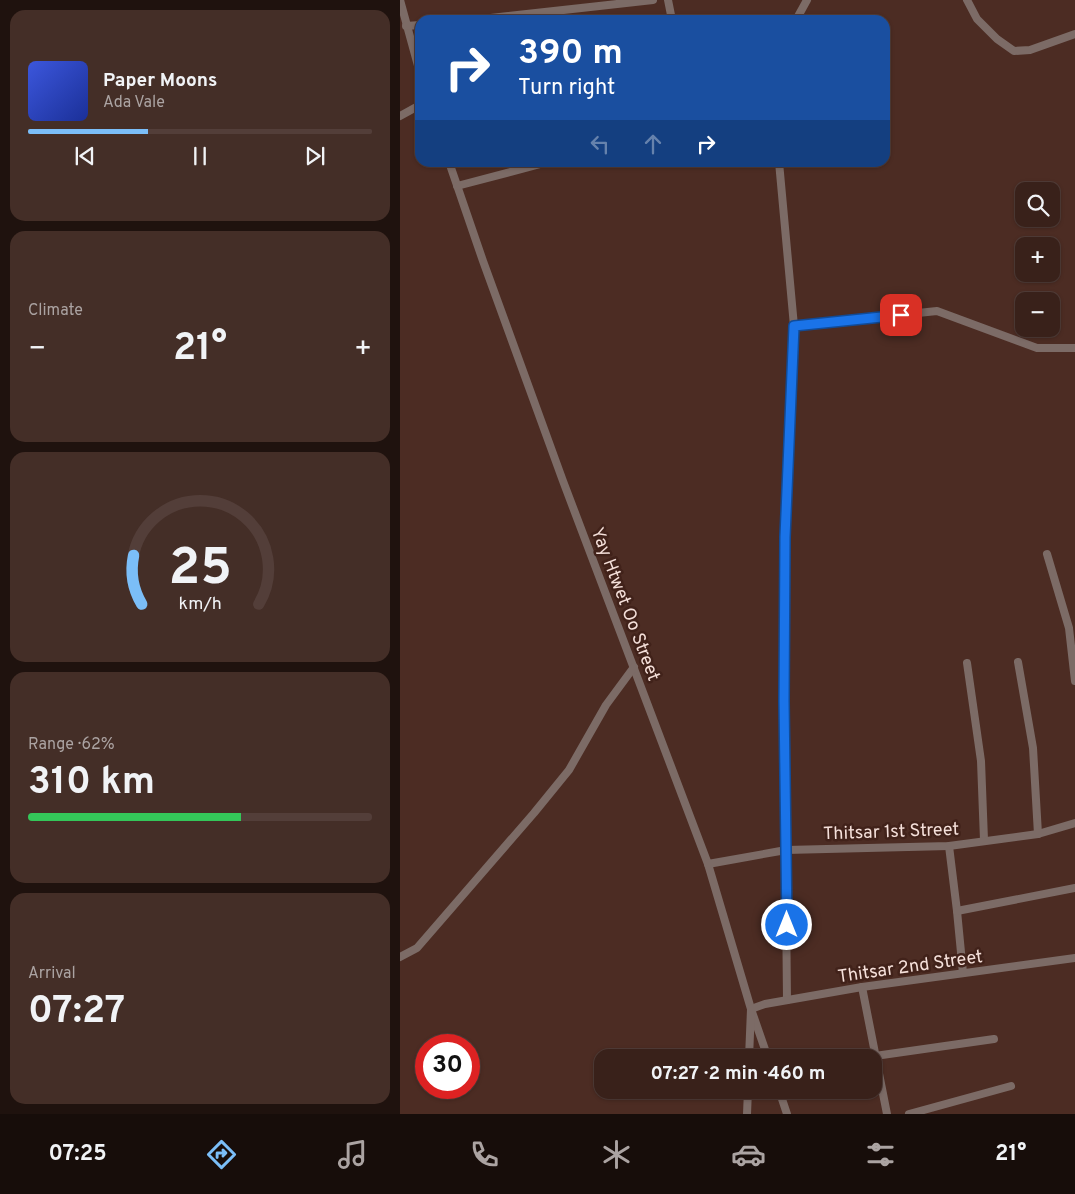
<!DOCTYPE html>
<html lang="en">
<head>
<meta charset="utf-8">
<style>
  :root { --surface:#39211a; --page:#442e27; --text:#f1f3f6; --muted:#aba3a2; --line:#533e39; --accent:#7bbef8 }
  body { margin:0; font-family:Overpass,sans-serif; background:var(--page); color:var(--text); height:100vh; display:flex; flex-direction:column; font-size:19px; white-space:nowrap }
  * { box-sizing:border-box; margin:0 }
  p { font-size:16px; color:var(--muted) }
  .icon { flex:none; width:28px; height:28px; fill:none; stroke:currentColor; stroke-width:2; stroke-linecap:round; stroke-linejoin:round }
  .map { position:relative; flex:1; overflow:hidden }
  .side { display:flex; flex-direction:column; gap:10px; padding:10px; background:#1f120e; width:400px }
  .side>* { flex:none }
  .hud { position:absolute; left:15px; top:15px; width:475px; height:152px; border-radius:15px; box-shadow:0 1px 4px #0004,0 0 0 1px var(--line); background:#1a4fa0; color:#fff; overflow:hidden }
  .controls { position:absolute; left:615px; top:182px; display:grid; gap:10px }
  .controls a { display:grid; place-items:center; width:45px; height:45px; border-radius:10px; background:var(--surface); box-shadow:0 1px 4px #0004,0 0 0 1px var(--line); font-size:25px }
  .speed { position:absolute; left:15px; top:1034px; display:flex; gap:10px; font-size:25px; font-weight:700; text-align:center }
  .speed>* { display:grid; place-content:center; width:65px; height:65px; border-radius:50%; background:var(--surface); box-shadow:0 1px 4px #0004,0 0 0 1px var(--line); line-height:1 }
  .speed .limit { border:8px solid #d22; background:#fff; color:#111 }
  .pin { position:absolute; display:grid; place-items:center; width:42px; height:42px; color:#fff; margin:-21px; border-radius:10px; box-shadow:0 2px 8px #0006 }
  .me { position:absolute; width:55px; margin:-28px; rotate:0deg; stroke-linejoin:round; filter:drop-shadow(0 0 4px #0008) }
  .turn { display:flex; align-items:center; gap:18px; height:105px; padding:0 20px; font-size:22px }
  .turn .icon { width:65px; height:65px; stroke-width:2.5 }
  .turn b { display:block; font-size:35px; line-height:42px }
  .lanes { display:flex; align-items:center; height:48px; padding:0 20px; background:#0003; justify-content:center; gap:25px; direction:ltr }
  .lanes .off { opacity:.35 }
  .big { font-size:38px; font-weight:700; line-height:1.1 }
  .side .tile { flex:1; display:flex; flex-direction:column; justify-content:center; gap:8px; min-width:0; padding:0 18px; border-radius:15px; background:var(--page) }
  .side .dial { align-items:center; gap:0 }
  .dial svg { height:130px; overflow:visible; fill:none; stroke:var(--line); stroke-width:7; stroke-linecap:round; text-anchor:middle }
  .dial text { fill:var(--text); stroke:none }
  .song { display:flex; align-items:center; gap:15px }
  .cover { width:60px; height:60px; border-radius:8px; background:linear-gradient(135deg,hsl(230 70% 55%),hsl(230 70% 35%)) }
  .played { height:5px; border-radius:2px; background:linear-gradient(90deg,var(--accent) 35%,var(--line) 35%) }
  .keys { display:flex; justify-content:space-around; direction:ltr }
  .heat { display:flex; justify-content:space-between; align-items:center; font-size:28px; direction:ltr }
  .charge { height:8px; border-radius:4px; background:linear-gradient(90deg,#34c759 62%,var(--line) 0) }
  .trip { position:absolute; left:194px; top:1049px; width:288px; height:50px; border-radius:15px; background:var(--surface); box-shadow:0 1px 4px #0004,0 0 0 1px var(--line); font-weight:700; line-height:50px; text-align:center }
  .menu { display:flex; height:80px; justify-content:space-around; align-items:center; background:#170d0a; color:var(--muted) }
  .menu .icon { width:35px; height:35px }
  .menu .current { color:var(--accent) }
  .menu b { font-size:22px; color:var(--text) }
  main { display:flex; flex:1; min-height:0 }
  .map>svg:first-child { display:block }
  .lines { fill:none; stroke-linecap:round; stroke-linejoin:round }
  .minor { stroke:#7c6b66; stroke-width:8 }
  .route-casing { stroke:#114b97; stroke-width:12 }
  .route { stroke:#1a73e8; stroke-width:9 }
  .labels { text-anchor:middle; stroke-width:5; stroke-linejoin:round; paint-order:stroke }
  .street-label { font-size:18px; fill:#f5e0da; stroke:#41221a }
</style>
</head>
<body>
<main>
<section class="side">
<div class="tile">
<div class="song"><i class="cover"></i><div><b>Paper Moons</b><p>Ada Vale</p></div></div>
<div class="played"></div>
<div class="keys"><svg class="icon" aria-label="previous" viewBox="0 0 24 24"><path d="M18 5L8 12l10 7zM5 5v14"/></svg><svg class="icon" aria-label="pause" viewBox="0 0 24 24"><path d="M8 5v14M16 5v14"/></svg><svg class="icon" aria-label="next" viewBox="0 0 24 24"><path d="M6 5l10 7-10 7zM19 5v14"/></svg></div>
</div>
<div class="tile"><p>Climate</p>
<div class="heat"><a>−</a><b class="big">21°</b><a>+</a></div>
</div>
<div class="tile dial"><svg viewBox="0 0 100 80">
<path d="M14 69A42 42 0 1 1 86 69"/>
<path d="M14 69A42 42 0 0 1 9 39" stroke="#7bbef8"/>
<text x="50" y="56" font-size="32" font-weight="700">25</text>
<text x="50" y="72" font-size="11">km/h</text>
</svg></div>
<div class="tile"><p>Range · 62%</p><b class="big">310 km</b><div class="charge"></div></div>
<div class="tile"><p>Arrival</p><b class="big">07:27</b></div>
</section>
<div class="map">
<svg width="675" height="1114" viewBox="0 0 675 1114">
  <rect width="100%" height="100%" fill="#4c2c23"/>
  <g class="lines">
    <g class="minor">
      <path d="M 0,0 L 20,73"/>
      <path d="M 268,0 L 272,20"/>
      <path d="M 567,0 L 577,19 L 597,39 L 614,51 L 630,50 L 675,34"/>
      <path d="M 73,20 L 253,0"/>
      <path d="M 396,20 L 407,0"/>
      <path d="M 6,26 L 20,25"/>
      <path d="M 0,116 L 20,105"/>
      <path d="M 49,162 L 83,261 L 163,481 L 308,864 L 351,1009 L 368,1058"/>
      <path d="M 379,162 L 394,326 L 386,518 L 384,701 L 387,1000"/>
      <path d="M 57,186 L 148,162"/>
      <path d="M 394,326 L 537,311 L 637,348 L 675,348"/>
      <path d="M 647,554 L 669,628 L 675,681"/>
      <path d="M 618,662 L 633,748 L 638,834"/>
      <path d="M 567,663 L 581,761 L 584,840"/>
      <path d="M 549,846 L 557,911 L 563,973"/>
      <path d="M 308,864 L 386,850 L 549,846 L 638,834 L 675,823"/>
      <path d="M 557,911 L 675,888"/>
      <path d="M 0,957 L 17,948 L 134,813 L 169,770 L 206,705 L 234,667"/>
      <path d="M 462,987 L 487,1114"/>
      <path d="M 475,1056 L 594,1039"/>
      <path d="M 349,1058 L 351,1009 L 365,1004 L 462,987 L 675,958"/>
      <path d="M 379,1090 L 387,1114"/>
      <path d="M 348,1093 L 360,1090"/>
      <path d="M 347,1114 L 348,1090"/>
      <path d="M 509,1114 L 611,1086"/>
    </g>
  </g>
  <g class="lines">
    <g class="route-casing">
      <path id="route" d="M 387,925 L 384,701 L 385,537 L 394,326 L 501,315"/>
    </g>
    <use href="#route" class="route"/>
  </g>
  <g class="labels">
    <g class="street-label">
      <text transform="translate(226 604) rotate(69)" y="6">Yay Htwet Oo Street</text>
      <text transform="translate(491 831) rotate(-2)" y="6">Thitsar 1st Street</text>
      <text transform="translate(510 966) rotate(-8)" y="6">Thitsar 2nd Street</text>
    </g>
  </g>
</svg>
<div class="controls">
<a><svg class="icon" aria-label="search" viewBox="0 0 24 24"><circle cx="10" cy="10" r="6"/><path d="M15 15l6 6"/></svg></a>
<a>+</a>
<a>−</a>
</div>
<div class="speed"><div class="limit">30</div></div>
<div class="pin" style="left:501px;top:315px;background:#d93025"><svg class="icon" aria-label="arrive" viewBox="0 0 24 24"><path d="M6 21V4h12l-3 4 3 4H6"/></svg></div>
<svg class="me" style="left:387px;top:925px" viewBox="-20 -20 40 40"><circle r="17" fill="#1a73e8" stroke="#fff" stroke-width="3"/><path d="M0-11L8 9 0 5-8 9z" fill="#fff"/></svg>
<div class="trip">07:27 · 2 min · 460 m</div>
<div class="hud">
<div class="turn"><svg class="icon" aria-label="right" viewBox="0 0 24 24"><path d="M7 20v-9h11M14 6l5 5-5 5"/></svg><div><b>390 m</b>Turn right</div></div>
<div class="lanes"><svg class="icon off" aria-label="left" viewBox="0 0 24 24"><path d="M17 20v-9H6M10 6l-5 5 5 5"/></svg><svg class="icon off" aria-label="ahead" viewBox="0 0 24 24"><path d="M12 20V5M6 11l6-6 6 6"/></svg><svg class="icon" aria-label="right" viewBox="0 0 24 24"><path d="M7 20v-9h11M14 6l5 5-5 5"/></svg></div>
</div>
</div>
</main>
<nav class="menu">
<b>07:25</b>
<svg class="icon current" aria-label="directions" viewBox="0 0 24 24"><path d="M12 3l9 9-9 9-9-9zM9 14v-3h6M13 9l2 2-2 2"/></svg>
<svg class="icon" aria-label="music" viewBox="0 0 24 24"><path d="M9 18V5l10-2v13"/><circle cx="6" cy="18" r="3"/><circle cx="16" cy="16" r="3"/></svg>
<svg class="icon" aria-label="phone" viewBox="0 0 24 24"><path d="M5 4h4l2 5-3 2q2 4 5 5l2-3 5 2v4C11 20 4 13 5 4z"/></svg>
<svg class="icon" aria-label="climate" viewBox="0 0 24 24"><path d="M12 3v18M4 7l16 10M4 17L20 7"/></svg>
<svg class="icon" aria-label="car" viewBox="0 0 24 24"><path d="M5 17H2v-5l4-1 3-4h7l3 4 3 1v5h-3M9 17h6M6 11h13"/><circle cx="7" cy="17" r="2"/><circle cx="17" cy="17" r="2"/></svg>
<svg class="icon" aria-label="filters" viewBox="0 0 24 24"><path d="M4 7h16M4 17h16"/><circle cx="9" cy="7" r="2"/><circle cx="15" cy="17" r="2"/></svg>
<b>21°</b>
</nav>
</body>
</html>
